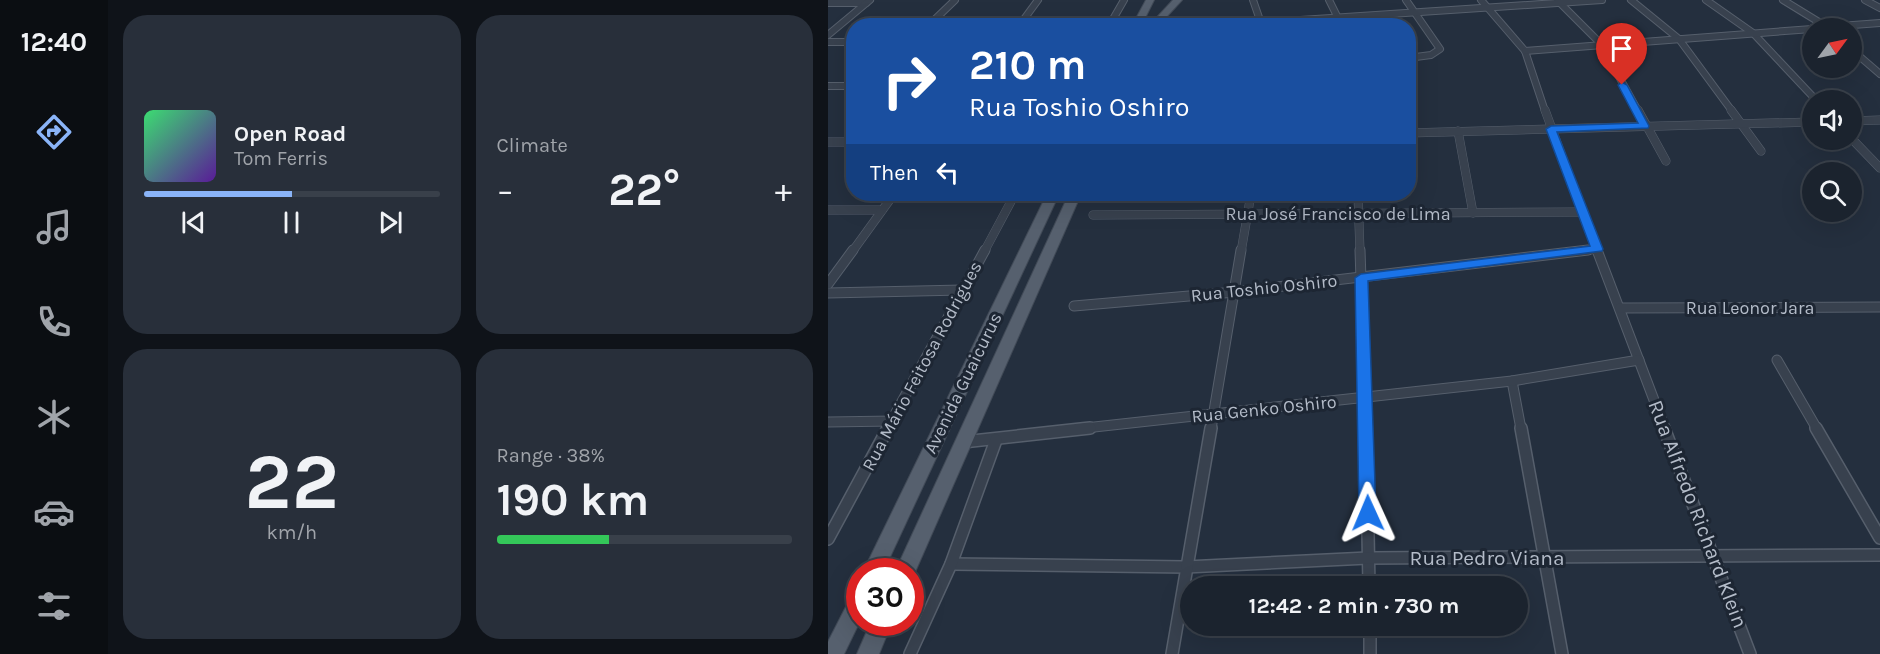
<!DOCTYPE html>
<html lang="en">
<head>
<meta charset="utf-8">
<style>
  :root { --surface:#1b232e; --page:#282f3a; --text:#f1f3f6; --muted:#a0a4aa; --line:#39404a; --accent:#8ab4f8 }
  body { margin:0; font-family:Karla,sans-serif; background:var(--page); color:var(--text); height:100vh; display:flex; flex-direction:column; font-size:22px; white-space:nowrap }
  * { box-sizing:border-box; margin:0 }
  p { font-size:20px; color:var(--muted) }
  .icon { flex:none; width:33px; height:33px; fill:none; stroke:currentColor; stroke-width:2; stroke-linecap:round; stroke-linejoin:round }
  .map { position:relative; flex:1; overflow:hidden }
  .side { display:flex; flex-direction:column; gap:15px; padding:15px; background:#0f1319; width:720px }
  .side>* { flex:none }
  .guide { position:absolute; left:18px; top:18px; width:570px; height:183px; border-radius:24px; box-shadow:0 6px 24px #0002,0 0 0 2px var(--line); background:#1a4fa0; color:#fff; overflow:hidden }
  .needle { width:39px; rotate:57deg }
  .controls { position:absolute; left:974px; top:18px; display:grid; gap:12px }
  .controls a { display:grid; place-items:center; width:60px; height:60px; border-radius:50%; background:var(--surface); box-shadow:0 6px 24px #0002,0 0 0 2px var(--line); font-size:30px }
  .speed { position:absolute; left:18px; top:558px; display:flex; gap:12px; font-size:30px; font-weight:700; text-align:center }
  .speed>* { display:grid; place-content:center; width:78px; height:78px; border-radius:50%; background:var(--surface); box-shadow:0 6px 24px #0002,0 0 0 2px var(--line); line-height:1 }
  .speed .limit { border:9px solid #d22; background:#fff; color:#111 }
  .pin { position:absolute; display:grid; place-items:center; width:51px; height:51px; color:#fff; margin:-62px -26px; border-radius:50% 50% 50% 0; rotate:-45deg; box-shadow:0 0 6px #0007 }
  .pin .icon { rotate:45deg }
  .me { position:absolute; width:66px; margin:-33px; rotate:359deg; stroke-linejoin:round; filter:drop-shadow(0 0 4px #0008) }
  .turn { display:flex; align-items:center; gap:21px; height:126px; padding:0 24px; font-size:27px }
  .turn .icon { width:78px; height:78px; stroke-width:2.5 }
  .turn b { display:block; font-size:42px; line-height:51px }
  .then { display:flex; align-items:center; height:57px; padding:0 24px; background:#0003; gap:12px; font-size:22px }
  .big { font-size:45px; font-weight:700; line-height:1.1 }
  .side .widget { flex:1; display:flex; flex-direction:column; justify-content:center; gap:9px; min-width:0; padding:0 21px; border-radius:24px; background:var(--page) }
  .side .dial { align-items:center; gap:0 }
  .dial b { font-size:78px; line-height:1 }
  .song { display:flex; align-items:center; gap:18px }
  .cover { width:72px; height:72px; border-radius:9px; background:linear-gradient(135deg,hsl(140 70% 55%),hsl(270 70% 35%)) }
  .played { height:6px; border-radius:3px; background:linear-gradient(90deg,var(--accent) 50%,var(--line) 50%) }
  .keys { display:flex; justify-content:space-around; direction:ltr }
  .heat { display:flex; justify-content:space-between; align-items:center; font-size:33px; direction:ltr }
  .charge { height:9px; border-radius:4px; background:linear-gradient(90deg,#34c759 38%,var(--line) 0) }
  .side .tiles { flex:1; display:grid; gap:15px; grid-template-columns:repeat(2,1fr) }
  .trip { position:absolute; left:352px; top:576px; width:348px; height:60px; border-radius:30px; background:var(--surface); box-shadow:0 6px 24px #0002,0 0 0 2px var(--line); font-weight:700; line-height:60px; text-align:center }
  main { display:flex; flex:1; min-height:0 }
  .dock { display:flex; flex-direction:column; width:108px; justify-content:space-around; align-items:center; background:#0b0e12; color:var(--muted) }
  .dock .icon { width:42px; height:42px }
  .dock .selected { color:var(--accent) }
  .dock b { font-size:27px; color:var(--text) }
  .map>svg:first-child { display:block }
  .lines { fill:none; stroke-linecap:round; stroke-linejoin:round }
  .street-far3-casing { stroke:#565f6c; stroke-width:8 }
  .street-far2-casing { stroke:#565f6c; stroke-width:9 }
  .street-far1-casing { stroke:#565f6c; stroke-width:11 }
  .street-casing { stroke:#565f6c; stroke-width:14 }
  .primary-casing { stroke:#414a57; stroke-width:2 }
  .street-far3 { stroke:#38414e; stroke-width:6 }
  .street-far2 { stroke:#38414e; stroke-width:8 }
  .street-far1 { stroke:#38414e; stroke-width:9 }
  .street { stroke:#38414e; stroke-width:11 }
  .primary { fill:#56606e; fill-rule:evenodd }
  .route { fill:#1a73e8; stroke:#114b97; stroke-width:1.5 }
  .labels { text-anchor:middle; stroke-width:6; stroke-linejoin:round; paint-order:stroke }
  .street-label { font-size:18px; fill:#b4bcc9; stroke:#1d2633 }
  .near-street-label { font-size:21px; fill:#b4bcc9; stroke:#1d2633 }
</style>
</head>
<body>
<main>
<nav class="dock">
<b>12:40</b>
<svg class="icon selected" aria-label="directions" viewBox="0 0 24 24"><path d="M12 3l9 9-9 9-9-9zM9 14v-3h6M13 9l2 2-2 2"/></svg>
<svg class="icon" aria-label="music" viewBox="0 0 24 24"><path d="M9 18V5l10-2v13"/><circle cx="6" cy="18" r="3"/><circle cx="16" cy="16" r="3"/></svg>
<svg class="icon" aria-label="phone" viewBox="0 0 24 24"><path d="M5 4h4l2 5-3 2q2 4 5 5l2-3 5 2v4C11 20 4 13 5 4z"/></svg>
<svg class="icon" aria-label="climate" viewBox="0 0 24 24"><path d="M12 3v18M4 7l16 10M4 17L20 7"/></svg>
<svg class="icon" aria-label="car" viewBox="0 0 24 24"><path d="M5 17H2v-5l4-1 3-4h7l3 4 3 1v5h-3M9 17h6M6 11h13"/><circle cx="7" cy="17" r="2"/><circle cx="17" cy="17" r="2"/></svg>
<svg class="icon" aria-label="filters" viewBox="0 0 24 24"><path d="M4 7h16M4 17h16"/><circle cx="9" cy="7" r="2"/><circle cx="15" cy="17" r="2"/></svg>
</nav>
<section class="side">
<div class="tiles">
<div class="widget">
<div class="song"><i class="cover"></i><div><b>Open Road</b><p>Tom Ferris</p></div></div>
<div class="played"></div>
<div class="keys"><svg class="icon" aria-label="previous" viewBox="0 0 24 24"><path d="M18 5L8 12l10 7zM5 5v14"/></svg><svg class="icon" aria-label="pause" viewBox="0 0 24 24"><path d="M8 5v14M16 5v14"/></svg><svg class="icon" aria-label="next" viewBox="0 0 24 24"><path d="M6 5l10 7-10 7zM19 5v14"/></svg></div>
</div>
<div class="widget"><p>Climate</p>
<div class="heat"><a>−</a><b class="big">22°</b><a>+</a></div>
</div>
<div class="widget dial"><b>22</b><p>km/h</p></div>
<div class="widget"><p>Range · 38%</p><b class="big">190 km</b><div class="charge"></div></div>
</div>
</section>
<div class="map">
<svg width="1052" height="654" viewBox="0 0 1052 654">
  <rect width="100%" height="100%" fill="#242f3e"/>
  <g class="lines">
    <g class="street-far3-casing">
      <g id="street-far3">
        <path d="M 425,0 L 434,26"/>
        <path d="M 501,0 L 514,26"/>
        <path d="M 578,0 L 612,49 L 603,55 L 580,58"/>
        <path d="M 653,0 L 697,51 L 717,111"/>
        <path d="M 729,0 L 773,44 L 810,111"/>
        <path d="M 803,0 L 851,39 L 904,111"/>
        <path d="M 878,0 L 925,33 L 988,100"/>
        <path d="M 955,0 L 999,27"/>
        <path d="M 1037,0 L 1052,8"/>
        <path d="M 0,3 L 38,3"/>
        <path d="M 100,26 L 127,0"/>
        <path d="M 191,26 L 210,0"/>
        <path d="M 281,26 L 296,0"/>
        <path d="M 380,26 L 774,0"/>
        <path d="M 985,28 L 1052,23"/>
        <path d="M 0,35 L 42,0"/>
        <path d="M 0,42 L 26,42"/>
        <path d="M 1023,49 L 1052,74"/>
        <path d="M 697,51 L 984,29"/>
        <path d="M 0,86 L 26,86"/>
      </g>
    </g>
    <g class="street-far2-casing">
      <g id="street-far2">
        <path d="M 717,110 L 769,252"/>
        <path d="M 810,110 L 838,161"/>
        <path d="M 903,110 L 933,151"/>
        <path d="M 1023,121 L 1052,120"/>
        <path d="M 630,131 L 645,213"/>
        <path d="M 580,133 L 984,122"/>
        <path d="M 1023,138 L 1052,168"/>
        <path d="M 0,142 L 26,142"/>
        <path d="M 530,194 L 532,252"/>
        <path d="M 0,210 L 54,210"/>
        <path d="M 265,215 L 755,212"/>
        <path d="M 24,252 L 66,194"/>
        <path d="M 156,252 L 187,194"/>
        <path d="M 413,252 L 423,194"/>
        <path d="M 747,252 L 769,249"/>
      </g>
    </g>
    <g class="street-far1-casing">
      <g id="street-far1">
        <path d="M 532,250 L 538,429"/>
        <path d="M 769,250 L 837,429"/>
        <path d="M 0,284 L 25,250"/>
        <path d="M 0,293 L 134,290"/>
        <path d="M 246,306 L 407,292 L 760,250"/>
        <path d="M 792,308 L 1052,307"/>
        <path d="M 949,360 L 989,429"/>
        <path d="M 684,381 L 693,429"/>
        <path d="M 0,422 L 65,421"/>
        <path d="M 59,429 L 157,250"/>
        <path d="M 248,429 L 684,381 L 811,360"/>
        <path d="M 383,429 L 413,250"/>
      </g>
    </g>
    <g class="street-casing">
      <g id="street">
        <path d="M 538,428 L 541,586"/>
        <path d="M 693,428 L 734,654"/>
        <path d="M 836,428 L 922,654"/>
        <path d="M 988,428 L 1052,538"/>
        <path d="M 135,442 L 262,428"/>
        <path d="M 0,539 L 60,428"/>
        <path d="M 123,564 L 358,567 L 540,558 L 1052,555"/>
        <path d="M 542,626 L 542,654"/>
        <path d="M 82,654 L 123,564 L 168,440"/>
        <path d="M 344,654 L 383,428"/>
      </g>
    </g>
    <g class="primary-casing">
      <g id="primary">
        <path d="M 318,0 L 326,0 L 313,26 L 304,26 Z"/>
        <path d="M 345,0 L 354,0 L 330,26 L 321,26 Z"/>
        <path d="M 219,194 L 231,194 L 55,572 L 35,572 Z"/>
        <path d="M 241,194 L 253,194 L 87,572 L 82,578 L 82,572 L 67,572 Z"/>
        <path d="M 32,591 L 32,621 L 16,654 L 0,654 L 0,642 L 25,593 Z"/>
        <path d="M 43,622 L 64,622 L 51,654 L 29,654 Z"/>
      </g>
    </g>
    <use href="#street-far3" class="street-far3"/>
    <use href="#street-far2" class="street-far2"/>
    <use href="#street-far1" class="street-far1"/>
    <use href="#street" class="street"/>
    <use href="#primary" class="primary"/>
  </g>
  <path class="route" d="M 794,82 L 799,85 L 821,126 L 820,128 L 729,132 L 775,249 L 774,251 L 540,281 L 548,513 L 546,517 L 534,517 L 531,513 L 527,278 L 533,274 L 762,246 L 718,129 L 723,126 L 810,123 L 790,85 Z"/>
  <g class="labels">
    <g class="street-label">
      <text x="510" y="220">Rua José Francisco de Lima</text>
      <text transform="translate(436 288) rotate(-6)" y="6">Rua Toshio Oshiro</text>
      <text x="922" y="314">Rua Leonor Jara</text>
      <text transform="translate(94 366) rotate(-62)" y="6">Rua Mário Feitosa Rodrigues</text>
      <text transform="translate(135 383) rotate(-64)" y="6">Avenida Guaicurus</text>
      <text transform="translate(436 409) rotate(-6)" y="6">Rua Genko Oshiro</text>
    </g>
    <g class="near-street-label">
      <text transform="translate(870 514) rotate(69)" y="7">Rua Alfredo Richard Klein</text>
      <text x="659" y="565">Rua Pedro Viana</text>
    </g>
  </g>
</svg>
<div class="controls">
<a><svg class="needle" viewBox="-14 -14 28 28"><path d="M0-13l5 13h-10z" fill="#e53935"/><path d="M0 13l5-13h-10z" fill="#a0a4aa"/></svg></a>
<a><svg class="icon" aria-label="sound" viewBox="0 0 24 24"><path d="M4 9h4l5-4v14l-5-4H4zM17 9q2 3 0 6"/></svg></a>
<a><svg class="icon" aria-label="search" viewBox="0 0 24 24"><circle cx="10" cy="10" r="6"/><path d="M15 15l6 6"/></svg></a>
</div>
<div class="speed"><div class="limit">30</div></div>
<div class="pin" style="left:794px;top:85px;background:#d93025"><svg class="icon" aria-label="arrive" viewBox="0 0 24 24"><path d="M6 21V4h12l-3 4 3 4H6"/></svg></div>
<svg class="me" style="left:540px;top:513px" viewBox="-20 -20 40 40"><path d="M0-17L14 15 0 8-14 15z" fill="#1a73e8" stroke="#fff" stroke-width="4"/></svg>
<div class="trip">12:42 · 2 min · 730 m</div>
<div class="guide">
<div class="turn"><svg class="icon" aria-label="right" viewBox="0 0 24 24"><path d="M7 20v-9h11M14 6l5 5-5 5"/></svg><div><b>210 m</b>Rua Toshio Oshiro</div></div>
<div class="then">Then<svg class="icon" aria-label="left" viewBox="0 0 24 24"><path d="M17 20v-9H6M10 6l-5 5 5 5"/></svg></div>
</div>
</div>
</main>
</body>
</html>
